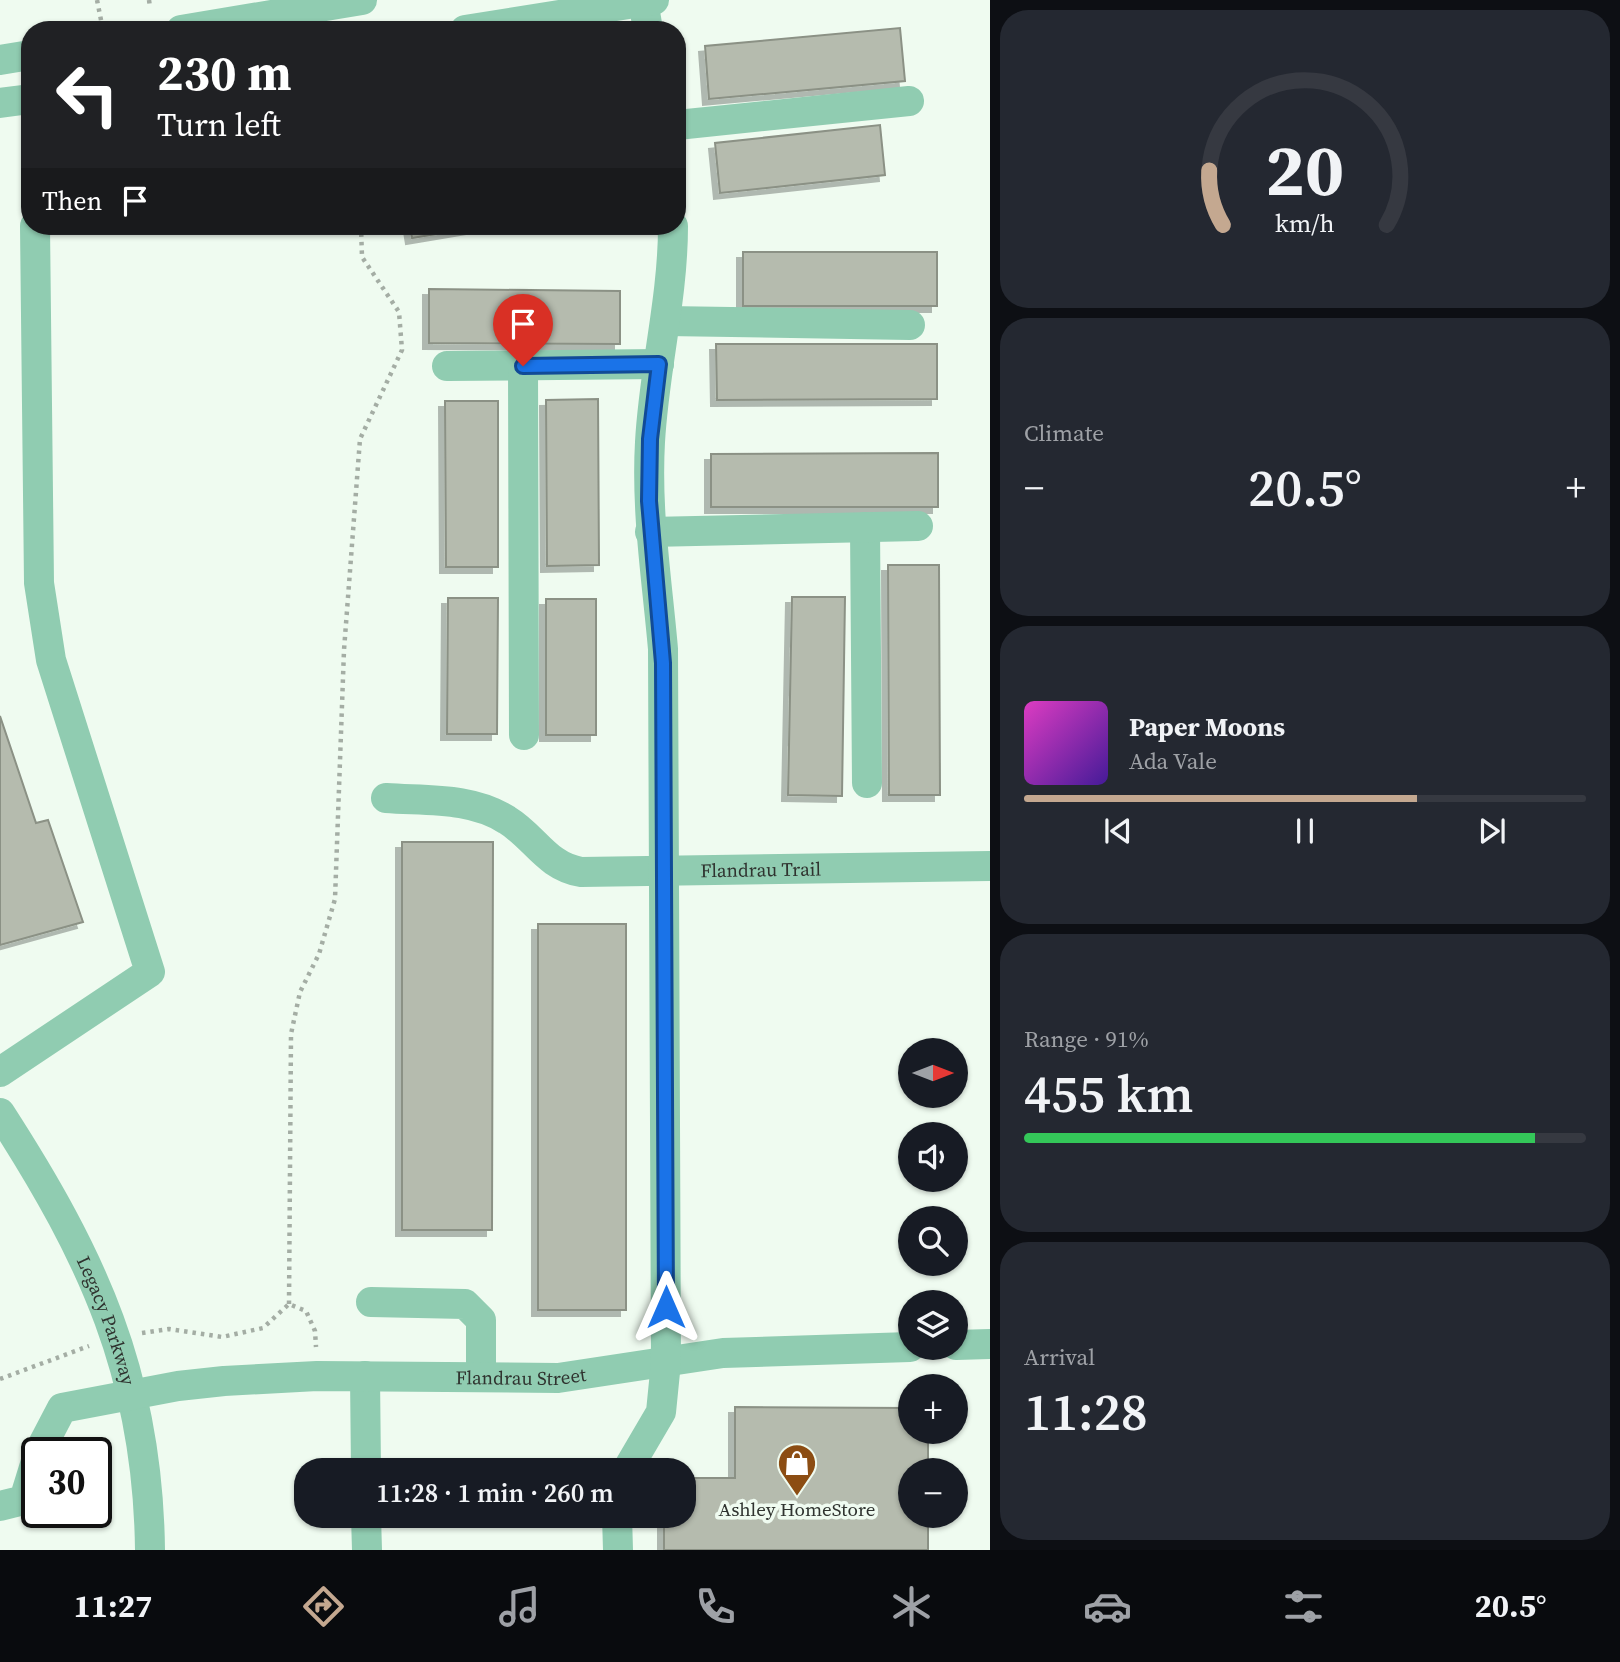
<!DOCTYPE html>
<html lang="en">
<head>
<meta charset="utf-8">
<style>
  :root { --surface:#171b24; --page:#242831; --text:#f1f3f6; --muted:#9ea1a6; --line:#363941; --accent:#c4a890 }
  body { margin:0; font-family:"Source Serif 4",serif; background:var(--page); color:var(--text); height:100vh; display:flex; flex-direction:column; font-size:26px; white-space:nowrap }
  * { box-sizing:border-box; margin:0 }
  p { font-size:23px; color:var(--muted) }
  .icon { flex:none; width:38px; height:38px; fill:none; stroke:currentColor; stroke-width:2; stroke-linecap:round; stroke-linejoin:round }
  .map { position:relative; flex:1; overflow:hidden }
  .details { display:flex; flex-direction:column; gap:10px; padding:10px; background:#0d0f14; width:630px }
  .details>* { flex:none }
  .top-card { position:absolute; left:21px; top:21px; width:665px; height:214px; border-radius:28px; box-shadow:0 2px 5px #0004; background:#202124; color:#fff; overflow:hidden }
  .needle { width:46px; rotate:90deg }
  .fabs { position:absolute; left:898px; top:1038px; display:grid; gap:14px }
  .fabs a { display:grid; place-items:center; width:70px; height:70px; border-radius:50%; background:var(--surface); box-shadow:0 2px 5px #0004; font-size:35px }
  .speed { position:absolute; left:21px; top:1437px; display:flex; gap:14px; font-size:35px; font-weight:700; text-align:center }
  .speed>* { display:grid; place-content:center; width:91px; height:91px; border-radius:50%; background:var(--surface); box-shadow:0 2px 5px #0004; line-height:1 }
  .speed .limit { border:4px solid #111; border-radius:10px; background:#fff; color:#111 }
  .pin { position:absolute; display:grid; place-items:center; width:60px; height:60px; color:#fff; margin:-72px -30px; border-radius:50% 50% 50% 0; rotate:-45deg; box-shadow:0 0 7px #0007 }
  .pin .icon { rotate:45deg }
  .me { position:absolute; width:77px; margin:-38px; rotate:0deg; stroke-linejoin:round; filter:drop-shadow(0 0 5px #0008) }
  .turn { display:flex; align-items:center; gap:24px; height:147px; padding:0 21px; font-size:32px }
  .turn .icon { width:91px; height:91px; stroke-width:2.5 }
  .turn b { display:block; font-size:49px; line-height:60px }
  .then { display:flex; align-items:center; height:66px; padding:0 21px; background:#0003; gap:14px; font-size:26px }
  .big { font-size:52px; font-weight:600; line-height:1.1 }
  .details .tile { flex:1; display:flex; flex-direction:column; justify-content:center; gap:10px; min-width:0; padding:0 24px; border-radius:28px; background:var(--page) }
  .details .dial { align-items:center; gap:0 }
  .dial svg { height:182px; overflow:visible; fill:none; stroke:var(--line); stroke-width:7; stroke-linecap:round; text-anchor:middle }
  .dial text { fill:var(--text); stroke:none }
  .song { display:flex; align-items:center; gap:21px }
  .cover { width:84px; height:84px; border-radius:10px; background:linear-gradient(135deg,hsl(310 70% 55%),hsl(260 70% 35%)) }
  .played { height:7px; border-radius:4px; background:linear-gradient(90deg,var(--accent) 70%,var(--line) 70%) }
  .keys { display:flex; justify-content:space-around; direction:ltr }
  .heat { display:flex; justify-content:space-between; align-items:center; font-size:38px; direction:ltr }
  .charge { height:10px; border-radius:5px; background:linear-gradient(90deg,#34c759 91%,var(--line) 0) }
  .trip { position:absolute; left:294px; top:1458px; width:402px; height:70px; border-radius:28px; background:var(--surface); box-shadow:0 2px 5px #0004; font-weight:600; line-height:70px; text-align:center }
  .tabs { display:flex; height:112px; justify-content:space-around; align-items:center; background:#090b0e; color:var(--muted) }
  .tabs .icon { width:49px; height:49px }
  .tabs .selected { color:var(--accent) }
  .tabs b { font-size:32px; color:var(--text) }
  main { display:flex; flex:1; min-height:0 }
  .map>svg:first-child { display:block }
  .building { fill:#b5bbae; stroke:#8b9185; stroke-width:2; filter:url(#shadow) }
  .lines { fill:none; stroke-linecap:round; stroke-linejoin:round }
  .path { stroke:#a4ada4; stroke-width:4.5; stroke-dasharray:3.5 5; stroke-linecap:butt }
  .minor { stroke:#90ccb1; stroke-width:30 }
  .route-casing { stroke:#114b97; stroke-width:18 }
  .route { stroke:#1a73e8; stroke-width:12 }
  .labels { text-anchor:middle; stroke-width:7; stroke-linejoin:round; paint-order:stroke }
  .street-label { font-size:19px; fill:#2f332f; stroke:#effbf0 }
  .poi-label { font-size:19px; fill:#2f332f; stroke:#effbf0 }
</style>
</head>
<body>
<main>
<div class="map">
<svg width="990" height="1550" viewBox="0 0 990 1550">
  <defs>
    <filter id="shadow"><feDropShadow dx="-6" dy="6" stdDeviation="0" flood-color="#0004"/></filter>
  </defs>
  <rect width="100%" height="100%" fill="#effbf0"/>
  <g class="building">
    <path d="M 900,28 L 905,81 L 709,99 L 705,46 Z"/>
    <path d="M 880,125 L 885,175 L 720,193 L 715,143 Z"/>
    <path d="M 410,226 L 484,226 L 412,238 Z"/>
    <rect x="743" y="252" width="194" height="54"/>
    <path d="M 429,289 L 620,291 L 620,344 L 429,343 Z"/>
    <path d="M 716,344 L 937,344 L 937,399 L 717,400 Z"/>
    <path d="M 598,399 L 599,565 L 547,566 L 546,400 Z"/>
    <path d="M 445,401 L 498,401 L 498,567 L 446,567 Z"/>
    <path d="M 938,453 L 938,507 L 711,507 L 711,454 Z"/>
    <path d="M 888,565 L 939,565 L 940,795 L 889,795 Z"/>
    <path d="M 792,597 L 845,597 L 842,796 L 788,795 Z"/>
    <path d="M 448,598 L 498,598 L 497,734 L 447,734 Z"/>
    <rect x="546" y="599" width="50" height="136"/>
    <path d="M 0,716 L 36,823 L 48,820 L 83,922 L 0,945 Z"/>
    <path d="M 402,842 L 493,842 L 492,1230 L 402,1230 Z"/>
    <rect x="538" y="924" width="88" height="386"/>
    <path d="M 735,1407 L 910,1408 L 910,1432 L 928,1432 L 928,1470 L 910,1470 L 910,1516 L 928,1516 L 928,1550 L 664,1550 L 664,1516 L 684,1516 L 684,1478 L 735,1478 Z"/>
  </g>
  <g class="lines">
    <g class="path">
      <path d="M 97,0 L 103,30"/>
      <path d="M 149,0 L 150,7"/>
      <path d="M 289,1304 L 291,1034 L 300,992 L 319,954 L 335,899 L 344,650 L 360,439 L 402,350 L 399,312 L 362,257 L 361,226"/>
      <path d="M 142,1333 L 169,1329 L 222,1337 L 263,1328 L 289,1304 L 306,1311 L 315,1331 L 316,1347"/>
      <path d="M 0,1379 L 89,1346"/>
    </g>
    <g class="minor">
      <path d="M 643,0 L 648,30"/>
      <path d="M 181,30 L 362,0"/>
      <path d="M 465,30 L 654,0"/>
      <path d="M 0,60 L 30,55"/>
      <path d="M 0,103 L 30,99"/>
      <path d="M 677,125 L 909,101"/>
      <path d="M 666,321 L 910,325"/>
      <path d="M 447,366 L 659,364"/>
      <path d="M 523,366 L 524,735"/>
      <path d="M 865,527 L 867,783"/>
      <path d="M 650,532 L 918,526"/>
      <path id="s1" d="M 386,798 C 427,801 471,797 507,820 C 535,837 546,866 581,872 L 990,866"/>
      <path d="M 0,1072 L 150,972 L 51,660 L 39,583 L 35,226"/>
      <path id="s2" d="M 0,1113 C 93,1257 148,1375 150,1550"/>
      <path d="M 371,1302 L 465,1304 L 481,1320 L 481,1377"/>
      <path d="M 956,1345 L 990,1344"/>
      <path d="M 365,1376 L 366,1470"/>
      <path id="s3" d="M 39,1452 L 62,1408 L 178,1386 L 224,1381 L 317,1376 L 558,1378 L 723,1353 L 910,1347"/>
      <path d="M 627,1470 L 661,1412 L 666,1362 L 663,649 C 657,580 646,512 650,442 C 654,369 673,299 673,226"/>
      <path d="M 0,1506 L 24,1500 L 37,1458"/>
      <path d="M 366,1516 L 367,1550"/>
      <path d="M 617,1516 L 618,1550"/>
    </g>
  </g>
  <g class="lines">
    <g class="route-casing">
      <path id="route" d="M 523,366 L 659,364 L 650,439 L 649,501 L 663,663 L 666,1307"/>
    </g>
    <use href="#route" class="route"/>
  </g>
  <defs>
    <g id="shop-pin" transform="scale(2.0125)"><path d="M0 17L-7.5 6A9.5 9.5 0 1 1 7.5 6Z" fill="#8c4d13" stroke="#effbf0"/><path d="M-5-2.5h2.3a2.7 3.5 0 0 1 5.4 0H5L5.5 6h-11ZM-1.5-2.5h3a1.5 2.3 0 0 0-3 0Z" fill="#fff"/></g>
  </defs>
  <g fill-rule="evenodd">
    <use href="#shop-pin" x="797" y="1463"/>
  </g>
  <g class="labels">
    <g class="street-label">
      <text dy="7" stroke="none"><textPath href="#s1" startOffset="396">Flandrau Trail</textPath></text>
      <text dy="7" stroke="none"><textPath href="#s2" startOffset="234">Legacy Parkway</textPath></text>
      <text dy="7" stroke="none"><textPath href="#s3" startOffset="511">Flandrau Street</textPath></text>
    </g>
    <g class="poi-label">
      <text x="797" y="1516">Ashley HomeStore</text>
    </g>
  </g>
</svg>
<div class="fabs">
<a><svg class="needle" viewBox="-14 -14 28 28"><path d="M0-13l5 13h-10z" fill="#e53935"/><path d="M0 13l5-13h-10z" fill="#9ea1a6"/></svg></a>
<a><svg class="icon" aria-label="sound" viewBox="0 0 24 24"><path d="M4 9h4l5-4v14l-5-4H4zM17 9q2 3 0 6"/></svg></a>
<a><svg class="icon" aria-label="search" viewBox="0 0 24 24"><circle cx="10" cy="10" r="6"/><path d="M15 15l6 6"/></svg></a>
<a><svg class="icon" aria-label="layers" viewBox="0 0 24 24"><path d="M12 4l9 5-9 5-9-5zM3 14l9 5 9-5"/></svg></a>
<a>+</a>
<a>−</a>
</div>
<div class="speed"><div class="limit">30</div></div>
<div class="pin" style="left:523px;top:366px;background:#d93025"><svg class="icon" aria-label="arrive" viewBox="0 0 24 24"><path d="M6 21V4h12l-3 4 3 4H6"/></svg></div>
<svg class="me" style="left:666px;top:1307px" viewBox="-20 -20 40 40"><path d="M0-17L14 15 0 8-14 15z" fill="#1a73e8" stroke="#fff" stroke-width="4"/></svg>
<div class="trip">11:28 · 1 min · 260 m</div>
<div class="top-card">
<div class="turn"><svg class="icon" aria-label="left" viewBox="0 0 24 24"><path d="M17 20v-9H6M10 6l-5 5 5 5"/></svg><div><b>230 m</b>Turn left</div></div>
<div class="then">Then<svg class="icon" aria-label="arrive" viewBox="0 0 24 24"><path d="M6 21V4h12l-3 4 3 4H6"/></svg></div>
</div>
</div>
<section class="details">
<div class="tile dial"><svg viewBox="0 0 100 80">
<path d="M14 69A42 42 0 1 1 86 69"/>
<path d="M14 69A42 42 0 0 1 8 45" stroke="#c4a890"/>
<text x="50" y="56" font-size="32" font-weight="700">20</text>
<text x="50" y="72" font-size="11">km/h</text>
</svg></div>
<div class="tile"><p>Climate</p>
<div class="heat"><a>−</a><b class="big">20.5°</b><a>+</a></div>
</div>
<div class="tile">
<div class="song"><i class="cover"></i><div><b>Paper Moons</b><p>Ada Vale</p></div></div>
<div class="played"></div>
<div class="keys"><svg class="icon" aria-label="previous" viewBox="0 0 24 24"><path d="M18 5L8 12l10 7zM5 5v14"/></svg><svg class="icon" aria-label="pause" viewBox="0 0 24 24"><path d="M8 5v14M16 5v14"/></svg><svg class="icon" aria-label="next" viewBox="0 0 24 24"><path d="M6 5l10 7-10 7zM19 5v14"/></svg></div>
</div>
<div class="tile"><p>Range · 91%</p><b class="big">455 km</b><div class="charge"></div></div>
<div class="tile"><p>Arrival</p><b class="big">11:28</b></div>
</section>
</main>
<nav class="tabs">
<b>11:27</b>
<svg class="icon selected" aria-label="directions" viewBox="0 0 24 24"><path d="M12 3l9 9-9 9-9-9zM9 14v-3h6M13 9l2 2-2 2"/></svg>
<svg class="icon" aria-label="music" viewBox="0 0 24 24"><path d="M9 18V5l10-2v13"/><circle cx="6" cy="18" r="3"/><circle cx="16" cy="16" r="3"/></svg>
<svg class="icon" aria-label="phone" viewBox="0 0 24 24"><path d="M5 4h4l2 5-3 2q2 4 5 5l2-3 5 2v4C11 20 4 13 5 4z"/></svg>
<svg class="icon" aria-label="climate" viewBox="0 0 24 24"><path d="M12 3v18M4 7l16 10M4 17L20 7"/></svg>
<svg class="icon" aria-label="car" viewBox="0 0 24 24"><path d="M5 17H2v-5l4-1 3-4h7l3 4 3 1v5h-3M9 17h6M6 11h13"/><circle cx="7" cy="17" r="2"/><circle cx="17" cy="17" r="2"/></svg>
<svg class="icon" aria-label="filters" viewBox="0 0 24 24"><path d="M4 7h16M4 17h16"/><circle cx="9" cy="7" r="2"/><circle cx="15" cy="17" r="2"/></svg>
<b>20.5°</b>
</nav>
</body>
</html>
